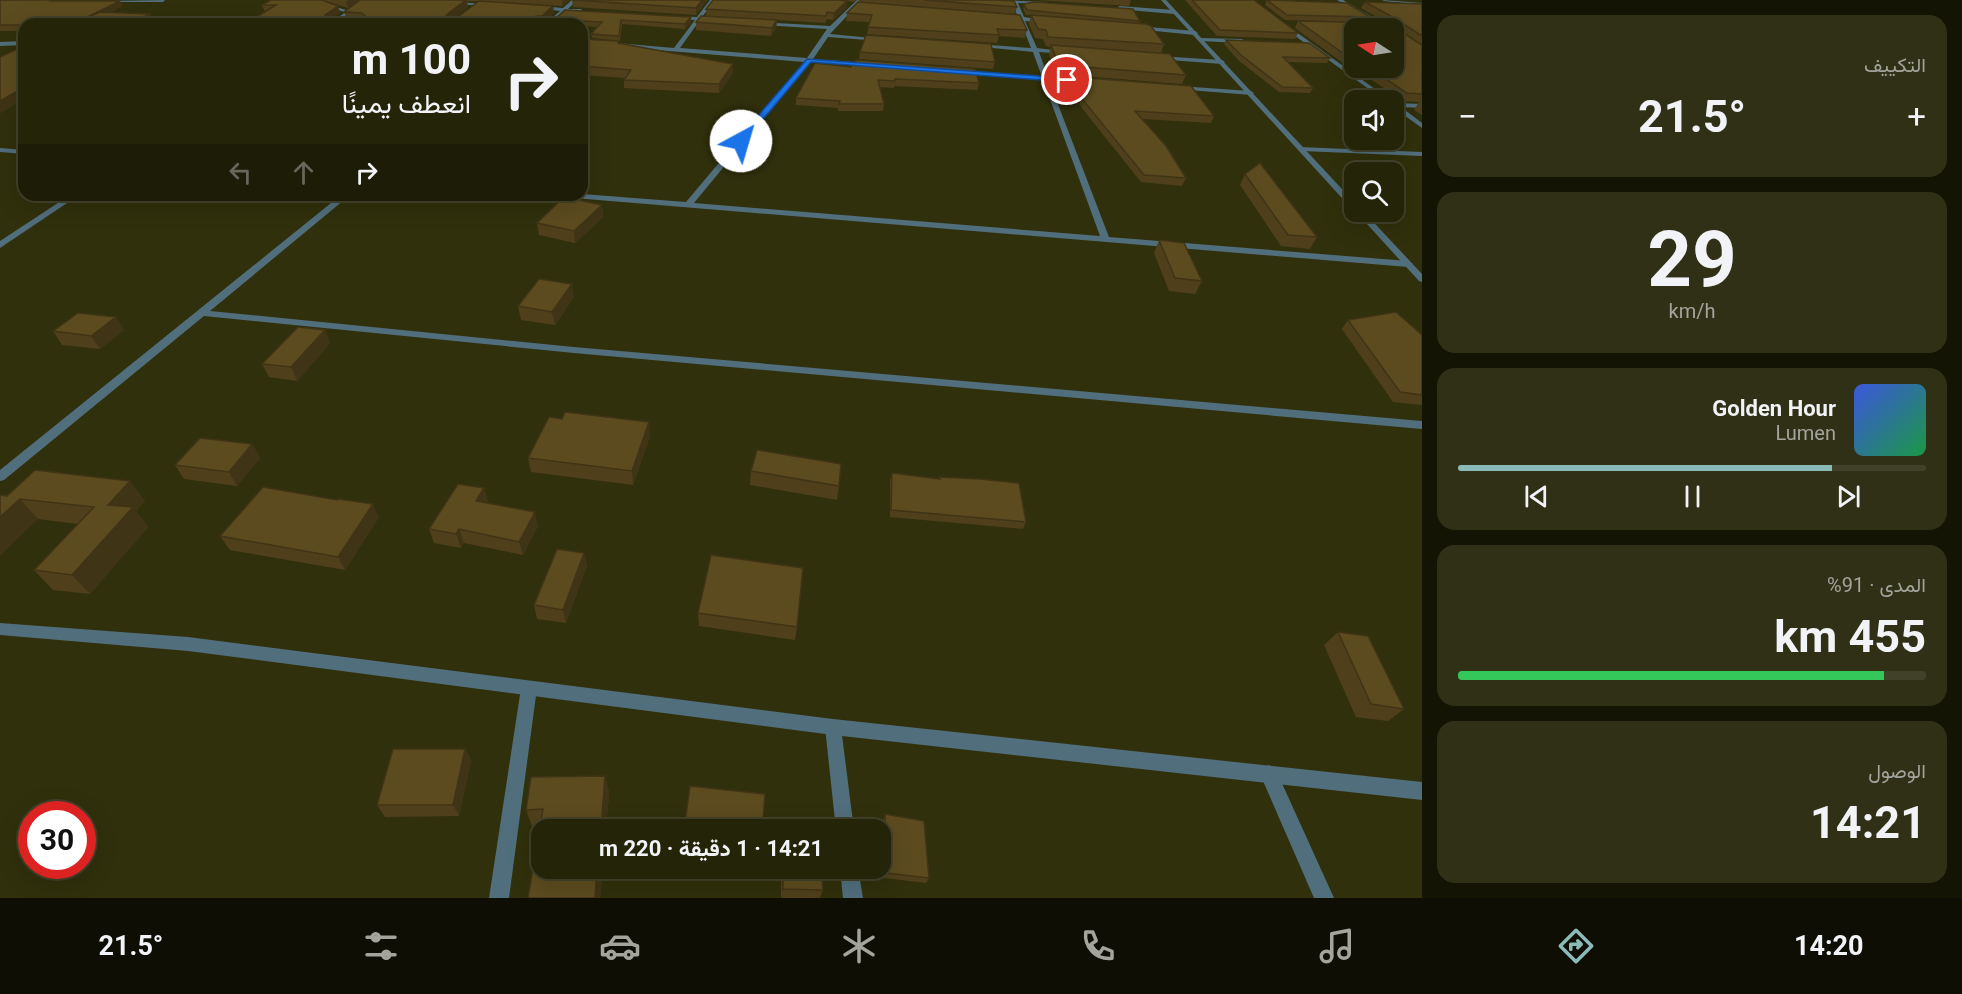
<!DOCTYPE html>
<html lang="ar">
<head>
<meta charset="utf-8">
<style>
  :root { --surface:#242409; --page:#303017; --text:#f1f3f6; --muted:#a3a49c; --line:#41412a; --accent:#8bbbb9 }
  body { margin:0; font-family:Roboto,Vazirmatn,sans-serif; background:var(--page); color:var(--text); direction:rtl; height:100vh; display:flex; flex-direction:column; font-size:22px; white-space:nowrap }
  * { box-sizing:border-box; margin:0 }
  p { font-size:20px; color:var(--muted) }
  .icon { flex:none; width:33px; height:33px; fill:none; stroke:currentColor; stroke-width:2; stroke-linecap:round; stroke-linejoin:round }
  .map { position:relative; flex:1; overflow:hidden; direction:ltr }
  .drawer { display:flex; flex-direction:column; gap:15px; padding:15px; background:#141405; width:540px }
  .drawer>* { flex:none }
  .banner { position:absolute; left:18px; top:18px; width:570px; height:183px; border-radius:18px; box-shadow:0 6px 24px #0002,0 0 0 2px var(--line); direction:rtl; background:#242409; color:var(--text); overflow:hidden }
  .needle { width:39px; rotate:282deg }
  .controls { position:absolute; left:1344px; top:18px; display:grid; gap:12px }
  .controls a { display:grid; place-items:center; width:60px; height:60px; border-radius:12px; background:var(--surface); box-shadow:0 6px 24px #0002,0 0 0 2px var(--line); font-size:30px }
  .speed { position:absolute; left:18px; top:801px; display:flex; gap:12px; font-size:30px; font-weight:700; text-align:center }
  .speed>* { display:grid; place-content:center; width:78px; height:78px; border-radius:50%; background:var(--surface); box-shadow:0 6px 24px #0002,0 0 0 2px var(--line); line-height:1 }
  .speed .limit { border:9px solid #d22; background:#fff; color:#111 }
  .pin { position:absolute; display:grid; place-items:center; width:51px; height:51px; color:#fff; margin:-26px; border:3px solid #fff; border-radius:50%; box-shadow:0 2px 6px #0007 }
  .me { position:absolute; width:66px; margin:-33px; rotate:39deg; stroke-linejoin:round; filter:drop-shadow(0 0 4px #0008) }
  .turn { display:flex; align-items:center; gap:21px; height:126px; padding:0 18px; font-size:27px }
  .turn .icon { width:78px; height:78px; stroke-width:2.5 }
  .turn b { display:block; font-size:42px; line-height:51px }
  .lanes { display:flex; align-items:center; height:57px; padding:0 18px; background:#0003; justify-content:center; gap:30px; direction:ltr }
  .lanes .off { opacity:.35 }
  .big { font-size:45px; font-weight:700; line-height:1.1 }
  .drawer .card { flex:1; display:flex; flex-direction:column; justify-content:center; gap:9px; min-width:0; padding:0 21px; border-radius:18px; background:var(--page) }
  .drawer .dial { align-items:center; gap:0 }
  .dial b { font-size:78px; line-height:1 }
  .song { display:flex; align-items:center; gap:18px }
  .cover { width:72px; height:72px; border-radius:9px; background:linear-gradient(135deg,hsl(230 70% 55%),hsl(140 70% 35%)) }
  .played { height:6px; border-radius:3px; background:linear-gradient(90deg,var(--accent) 80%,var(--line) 80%) }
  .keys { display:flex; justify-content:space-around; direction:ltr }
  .heat { display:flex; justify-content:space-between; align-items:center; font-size:33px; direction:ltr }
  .charge { height:9px; border-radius:4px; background:linear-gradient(90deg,#34c759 91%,var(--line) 0) }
  .trip { position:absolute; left:531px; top:819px; width:360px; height:60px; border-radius:18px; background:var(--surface); box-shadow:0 6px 24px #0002,0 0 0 2px var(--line); font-weight:700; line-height:60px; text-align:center; direction:rtl }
  .tabs { display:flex; height:96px; justify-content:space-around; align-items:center; background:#0e0e04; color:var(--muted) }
  .tabs .icon { width:42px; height:42px }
  .tabs .active { color:var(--accent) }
  .tabs b { font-size:27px; color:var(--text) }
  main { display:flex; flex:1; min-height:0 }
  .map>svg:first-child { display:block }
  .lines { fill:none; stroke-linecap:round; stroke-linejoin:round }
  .service { fill:#516e7c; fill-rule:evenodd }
  .minor { fill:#516e7c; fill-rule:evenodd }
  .tertiary { fill:#516e7c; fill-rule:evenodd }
  .wall { fill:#4f401b }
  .shaded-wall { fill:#403416 }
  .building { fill:#5c4b1f; stroke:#403416; stroke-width:1.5 }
  .route { fill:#1a73e8; stroke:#114b97; stroke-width:1.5 }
</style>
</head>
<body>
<main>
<section class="drawer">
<div class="card"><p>التكييف</p>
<div class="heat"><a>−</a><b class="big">21.5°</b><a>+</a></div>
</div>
<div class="card dial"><b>29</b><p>km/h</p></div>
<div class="card">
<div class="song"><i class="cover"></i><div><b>Golden Hour</b><p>Lumen</p></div></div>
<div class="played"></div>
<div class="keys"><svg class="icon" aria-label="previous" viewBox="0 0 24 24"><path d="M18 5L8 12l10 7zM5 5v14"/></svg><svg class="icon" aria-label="pause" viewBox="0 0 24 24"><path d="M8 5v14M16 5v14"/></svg><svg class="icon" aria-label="next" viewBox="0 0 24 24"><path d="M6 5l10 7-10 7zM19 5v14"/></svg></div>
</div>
<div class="card"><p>المدى · 91%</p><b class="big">455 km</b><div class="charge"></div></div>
<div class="card"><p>الوصول</p><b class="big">14:21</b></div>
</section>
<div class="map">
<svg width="1422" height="898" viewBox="0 0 1422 898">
  <rect width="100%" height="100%" fill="#30300c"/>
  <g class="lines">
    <path class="service" d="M 165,0 L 163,2 L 104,2 L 106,1 Z"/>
    <g class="minor">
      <path d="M 308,0 L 315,0 L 352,12 L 347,13 Z"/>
      <path d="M 572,0 L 577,0 L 568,9 L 581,9 L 583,12 L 565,11 L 551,24 L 545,24 L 560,11 L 535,8 L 538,6 L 563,8 Z"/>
      <path d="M 710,0 L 715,0 L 702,17 L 719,20 L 716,22 L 700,20 L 680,48 L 807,58 L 827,29 L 760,25 L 758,22 L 830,26 L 857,0 L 862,0 L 830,34 L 883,39 L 880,41 L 828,37 L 813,59 L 867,63 L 869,66 L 810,62 L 694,203 L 1100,236 L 1043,80 L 959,74 L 956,72 L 959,70 L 1042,77 L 1033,52 L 972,46 L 975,44 L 1031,48 L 1020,20 L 1003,17 L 1006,15 L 1018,17 L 1012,2 L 1000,0 L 1047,2 L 1049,4 L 1018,3 L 1024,17 L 1048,21 L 1045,23 L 1025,21 L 1037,48 L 1069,52 L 1066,54 L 1039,52 L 1048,77 L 1092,82 L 1089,84 L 1049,81 L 1109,237 L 1408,261 L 1413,264 L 1408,267 L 562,197 L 561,195 L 582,194 L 686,202 L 804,62 L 582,44 L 582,40 L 674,48 L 695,20 L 676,19 L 674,16 L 697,17 Z"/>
      <path d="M 1337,0 L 1343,0 L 1391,28 L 1385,28 Z"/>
      <path d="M 451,2 L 491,4 L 493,5 L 491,6 L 449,4 Z"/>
      <path d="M 1119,6 L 1174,10 L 1177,12 L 1174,14 L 1117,9 Z"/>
      <path d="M 1137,26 L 1195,31 L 1198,33 L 1195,35 L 1135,29 Z"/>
      <path d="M 1284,26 L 1288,26 L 1390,100 L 1384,100 L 1284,28 Z"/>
      <path d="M 1201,38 L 1242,39 L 1245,41 L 1242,43 L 1199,41 Z"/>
      <path d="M 24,41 L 24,45 L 0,46 L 0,42 Z"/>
      <path d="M 1158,56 L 1222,60 L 1225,62 L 1222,64 L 1156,59 Z"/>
      <path d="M 1178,86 L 1251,91 L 1254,93 L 1251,95 L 1176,89 L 1176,87 Z"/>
      <path d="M 1394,103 L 1422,104 L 1422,108 L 1401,107 L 1422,123 L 1422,128 L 1394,108 Z"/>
      <path d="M 1299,147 L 1422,152 L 1422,156 L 1302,151 L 1299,151 Z"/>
      <path d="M 0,148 L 24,150 L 24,154 L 0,152 Z"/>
      <path d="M 341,195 L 350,195 L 210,311 L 574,347 L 1422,421 L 1422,429 L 574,353 L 204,316 L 4,480 L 0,481 L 0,470 Z"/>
      <path d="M 529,681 L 535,683 L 537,688 L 509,898 L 489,898 L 521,688 L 523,683 Z"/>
      <path d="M 833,719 L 839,721 L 841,727 L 854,830 L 836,830 L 825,727 L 827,721 Z"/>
      <path d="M 1269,765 L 1275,768 L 1334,898 L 1314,898 L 1260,774 L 1263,768 Z"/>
      <path d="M 840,868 L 858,868 L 863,898 L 843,898 Z"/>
    </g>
    <g class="tertiary">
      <path d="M 364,0 L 369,0 L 335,24 L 328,24 Z"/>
      <path d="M 1161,0 L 1166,0 L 1354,202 L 1354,208 L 1351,208 Z"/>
      <path d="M 1382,0 L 1422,3 L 1422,5 L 1384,1 Z"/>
      <path d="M 70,195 L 79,195 L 0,248 L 0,241 Z"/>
      <path d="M 1356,212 L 1364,212 L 1422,274 L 1422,282 L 1419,281 Z"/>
      <path d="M 0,623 L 188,637 L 833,719 L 1422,782 L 1422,800 L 833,735 L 188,651 L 0,635 Z"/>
    </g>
  </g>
  <g class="wall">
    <path d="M 0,0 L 54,1 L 123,6 L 112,12 L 150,14 L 153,21 L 146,24 L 24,24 L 24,31 L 0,31 Z"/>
    <path d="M 322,0 L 569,0 L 562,6 L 467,1 L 468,7 L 452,19 L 553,6 L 554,13 L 543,24 L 246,24 L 265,12 L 262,5 L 338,6 L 340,13 L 331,19 L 347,19 L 344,12 L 359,1 L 348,8 Z"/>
    <path d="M 572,0 L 707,0 L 696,15 L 573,7 Z"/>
    <path d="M 713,0 L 857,0 L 853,2 L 847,1 L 846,8 L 833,20 L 827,19 L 825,23 L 777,20 L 776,28 L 771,36 L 696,30 L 696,22 L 706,16 L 706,9 Z"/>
    <path d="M 858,0 L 996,0 L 1017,7 L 1015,14 L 860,2 Z"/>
    <path d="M 1036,0 L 1131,0 L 1129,6 Z"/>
    <path d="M 1185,0 L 1254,0 L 1298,33 L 1295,39 L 1217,36 Z"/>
    <path d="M 1267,0 L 1370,17 L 1368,22 L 1285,20 L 1265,5 Z"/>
    <path d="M 858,2 L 1027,30 L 1025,38 L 999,36 L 997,43 L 867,34 L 870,22 L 846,21 L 847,13 Z"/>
    <path d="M 1365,2 L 1422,4 L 1422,115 L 1414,110 L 1419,102 L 1402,101 L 1355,68 L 1394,68 L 1354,28 L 1354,67 L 1350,64 L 1343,63 L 1295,28 L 1298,21 L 1387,23 L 1361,8 Z"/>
    <path d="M 1024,4 L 1140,21 L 1139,23 L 1164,44 L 1161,53 L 1186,75 L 1182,84 L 1056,74 L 1049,54 L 1051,47 L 1046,46 L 1043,39 L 1035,38 L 1029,24 L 1031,15 L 1026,15 L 1023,9 Z"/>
    <path d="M 691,17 L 691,22 L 685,29 L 622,24 L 620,41 L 592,38 L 591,34 L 598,27 L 582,26 L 582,24 L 554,24 L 554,20 Z"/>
    <path d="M 582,40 L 618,44 L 733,64 L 733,73 L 719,93 L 624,88 L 624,80 L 625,78 L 582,75 Z"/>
    <path d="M 1226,40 L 1330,58 L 1327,63 L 1288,62 L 1313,88 L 1310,93 L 1279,92 L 1238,60 L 1224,44 Z"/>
    <path d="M 24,46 L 24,100 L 22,100 L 0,113 Z"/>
    <path d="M 860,52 L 995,62 L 993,69 L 859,59 Z"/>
    <path d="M 815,63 L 979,83 L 977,90 L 894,86 L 894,88 L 880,87 L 884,104 L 883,111 L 838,111 L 838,108 L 796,105 L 796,98 Z"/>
    <path d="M 1075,77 L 1214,116 L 1211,123 L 1142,119 L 1186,178 L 1182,186 L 1141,182 L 1081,107 L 1073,83 Z"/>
    <path d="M 1245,174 L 1317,237 L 1310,249 L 1281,246 L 1240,185 Z"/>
    <path d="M 602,205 L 603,217 L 575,243 L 539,235 L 537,223 Z"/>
    <path d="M 1159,240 L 1202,281 L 1195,294 L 1169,291 L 1154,253 Z"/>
    <path d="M 574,297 L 555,325 L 521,320 L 518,306 Z"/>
    <path d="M 1348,320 L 1422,335 L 1422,405 L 1393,402 L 1342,329 Z"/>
    <path d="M 124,330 L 100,349 L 62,345 L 53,331 Z"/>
    <path d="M 330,343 L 297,381 L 269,377 L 262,364 Z"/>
    <path d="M 650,436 L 633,485 L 531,472 L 528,458 Z"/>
    <path d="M 252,444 L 260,458 L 237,486 L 184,479 L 175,465 Z"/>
    <path d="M 751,471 L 839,486 L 837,500 L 750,485 Z"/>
    <path d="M 892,473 L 939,479 L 939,477 L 1026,522 L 1023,529 L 890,517 L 890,480 Z"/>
    <path d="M 484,488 L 488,502 L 487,503 L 538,526 L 523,555 L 464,543 L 461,548 L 434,543 L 429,529 Z"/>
    <path d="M 7,496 L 145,501 L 136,511 L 148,527 L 90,594 L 53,590 L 34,570 L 78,524 L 38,519 Z"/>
    <path d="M 379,517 L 345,570 L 230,550 L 220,536 Z"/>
    <path d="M 584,553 L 587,566 L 566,623 L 537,619 L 534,605 Z"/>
    <path d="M 698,613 L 797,627 L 795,640 L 699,626 Z"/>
    <path d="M 1338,632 L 1404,709 L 1388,721 L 1356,717 L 1324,645 Z"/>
    <path d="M 465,749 L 471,761 L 459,816 L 385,817 L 377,805 Z"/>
    <path d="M 605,776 L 609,793 L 600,898 L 528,898 L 540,826 L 532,826 L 526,810 Z"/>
    <path d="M 885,814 L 929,878 L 926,883 L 884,878 L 883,820 Z"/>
    <path d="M 781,868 L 821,868 L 823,890 L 820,898 L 781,898 Z"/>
  </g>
  <g class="shaded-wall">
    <path d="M 348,0 L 360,0 L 348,8 L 346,1 Z"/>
    <path d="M 466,0 L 468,7 L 448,22 L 446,15 Z"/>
    <path d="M 562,0 L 569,0 L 562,6 Z"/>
    <path d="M 702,0 L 707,0 L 696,15 L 696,8 Z"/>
    <path d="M 120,1 L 123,6 L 90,24 L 75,24 Z"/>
    <path d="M 847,1 L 846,8 L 833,20 L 834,13 Z"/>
    <path d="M 338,6 L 340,13 L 327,22 L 325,15 Z"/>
    <path d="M 553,6 L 554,13 L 543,24 L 542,16 Z"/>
    <path d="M 150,14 L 153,21 L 146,24 L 127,24 Z"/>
    <path d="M 536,16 L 537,23 L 536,24 L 525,24 Z"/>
    <path d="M 691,17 L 691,22 L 685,29 L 685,24 Z"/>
    <path d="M 777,20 L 776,28 L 771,36 L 772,28 Z"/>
    <path d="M 733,64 L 733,73 L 719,93 L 719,84 Z"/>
    <path d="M 17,91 L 22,100 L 0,113 L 0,101 Z"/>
    <path d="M 602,205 L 603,217 L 575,243 L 574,231 Z"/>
    <path d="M 572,284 L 574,297 L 555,325 L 552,312 Z"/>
    <path d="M 116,317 L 124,330 L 100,349 L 91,336 Z"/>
    <path d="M 325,330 L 330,343 L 297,381 L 291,367 Z"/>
    <path d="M 649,422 L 650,436 L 633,485 L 632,471 Z"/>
    <path d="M 252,444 L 260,458 L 237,486 L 229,472 Z"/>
    <path d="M 130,481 L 145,501 L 136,511 L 148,527 L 90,594 L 72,575 L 108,505 Z"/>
    <path d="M 484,488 L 488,502 L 480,515 L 476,501 Z"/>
    <path d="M 20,499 L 38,519 L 0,556 L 0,517 Z"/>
    <path d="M 373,504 L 379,517 L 345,570 L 338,557 Z"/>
    <path d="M 535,512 L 538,526 L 523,555 L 519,542 Z"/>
    <path d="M 459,529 L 464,543 L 461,548 L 456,534 Z"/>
    <path d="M 584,553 L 587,566 L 566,623 L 563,610 Z"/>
    <path d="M 465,749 L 471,761 L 459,816 L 453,805 Z"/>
    <path d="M 605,776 L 609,793 L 606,830 L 601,830 Z"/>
    <path d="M 597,868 L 603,868 L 600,898 L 595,898 Z"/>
  </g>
  <g class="building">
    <path d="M 0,0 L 52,0 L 49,1 L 120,1 L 73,24 L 24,24 L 24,25 L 0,25 Z"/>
    <path d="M 271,0 L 322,0 L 338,6 L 325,15 L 326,19 L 364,19 L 366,17 L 362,13 L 344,12 L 360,0 L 466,0 L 446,15 L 447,19 L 455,19 L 479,1 L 553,6 L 542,16 L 536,16 L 525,24 L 246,24 L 276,5 L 262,5 Z"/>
    <path d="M 572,0 L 702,0 L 696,8 Z"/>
    <path d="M 713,0 L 838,0 L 847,1 L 834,13 L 827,12 L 826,16 L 706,9 Z"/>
    <path d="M 924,0 L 996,0 L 1014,1 L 1017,7 Z"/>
    <path d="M 1192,0 L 1254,0 L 1298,33 L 1220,30 Z"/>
    <path d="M 1267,0 L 1347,3 L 1370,17 L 1287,15 Z"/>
    <path d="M 858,2 L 1020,15 L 1027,30 L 997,29 L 999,35 L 868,27 L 872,15 L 847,13 Z"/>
    <path d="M 1034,2 L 1133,9 L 1140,21 L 1027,10 L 1024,4 Z"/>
    <path d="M 1365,2 L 1422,4 L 1422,36 L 1399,21 L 1396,22 L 1397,29 L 1422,45 L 1422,94 L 1407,93 L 1370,68 L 1394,68 L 1394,28 L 1354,28 L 1354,57 L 1347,56 L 1298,21 L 1388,23 L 1392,19 L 1391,16 Z"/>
    <path d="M 565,10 L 691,17 L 685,24 L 621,20 L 619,36 L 591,34 L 602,22 L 554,20 Z"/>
    <path d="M 100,12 L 150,14 L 127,24 L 73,24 Z"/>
    <path d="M 1031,15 L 1146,24 L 1151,26 L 1164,44 L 1048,37 L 1046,30 L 1038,29 Z"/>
    <path d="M 701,16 L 777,20 L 772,28 L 696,22 Z"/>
    <path d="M 866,35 L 991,44 L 995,62 L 860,52 Z"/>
    <path d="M 583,39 L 618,41 L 618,43 L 733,64 L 719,84 L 624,80 L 631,70 L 582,66 L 582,40 Z"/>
    <path d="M 1226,40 L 1309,43 L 1330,58 L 1283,57 L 1313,88 L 1282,87 L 1241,55 Z"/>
    <path d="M 1051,45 L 1170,54 L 1186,75 L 1059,65 Z"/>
    <path d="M 24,46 L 24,92 L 17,91 L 0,101 L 0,57 Z"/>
    <path d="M 858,60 L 975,69 L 979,83 L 895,79 L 895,81 L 878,80 L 884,104 L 839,104 L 840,101 L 796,98 L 815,63 L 851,67 L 852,62 Z"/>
    <path d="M 1075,77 L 1191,86 L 1214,116 L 1135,111 L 1166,146 L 1186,178 L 1144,175 L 1083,100 Z"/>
    <path d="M 1260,163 L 1317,237 L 1288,235 L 1245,174 Z"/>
    <path d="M 564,197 L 602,205 L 574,231 L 537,223 Z"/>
    <path d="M 1159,240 L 1184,243 L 1202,281 L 1175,278 Z"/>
    <path d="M 539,279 L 572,284 L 552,312 L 518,306 Z"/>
    <path d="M 1396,312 L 1422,335 L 1422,395 L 1400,392 L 1348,320 Z"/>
    <path d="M 78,313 L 116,317 L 91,336 L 53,331 Z"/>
    <path d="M 298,327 L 325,330 L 291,367 L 262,364 Z"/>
    <path d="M 565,412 L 649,422 L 632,471 L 528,458 L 549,417 L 562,419 Z"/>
    <path d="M 200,438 L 252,444 L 229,472 L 175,465 Z"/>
    <path d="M 757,450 L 841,464 L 839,486 L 751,471 Z"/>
    <path d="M 35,470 L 130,481 L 108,505 L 133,507 L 72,575 L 34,570 L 94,507 L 20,499 L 0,517 L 0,495 L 7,496 Z"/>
    <path d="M 892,473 L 940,479 L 939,477 L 980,479 L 1019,483 L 1026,522 L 891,510 Z"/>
    <path d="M 458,484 L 484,488 L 476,501 L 535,512 L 519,542 L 459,529 L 456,534 L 429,529 Z"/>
    <path d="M 263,487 L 337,500 L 338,499 L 373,504 L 338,557 L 220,536 Z"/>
    <path d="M 557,549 L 584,553 L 563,610 L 534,605 Z"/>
    <path d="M 711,555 L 803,568 L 797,627 L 698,613 Z"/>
    <path d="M 1338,632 L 1368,636 L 1404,709 L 1371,704 Z"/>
    <path d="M 393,749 L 465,749 L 453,805 L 377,805 Z"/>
    <path d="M 605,776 L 601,830 L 542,830 L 542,868 L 597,868 L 595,898 L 528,898 L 543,809 L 526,810 L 531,777 Z"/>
    <path d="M 690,786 L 765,794 L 763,821 L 818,823 L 818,830 L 684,830 Z"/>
    <path d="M 885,814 L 924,821 L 929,878 L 886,873 Z"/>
    <path d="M 783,868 L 821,868 L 823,890 L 783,889 Z"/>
  </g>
  <path class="route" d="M 807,59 L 1067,78 L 1071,80 L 1067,82 L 811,62 L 744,142 L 738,142 L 738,139 Z"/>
</svg>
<div class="controls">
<a><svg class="needle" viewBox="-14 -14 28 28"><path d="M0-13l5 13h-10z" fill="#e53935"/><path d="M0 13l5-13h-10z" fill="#a3a49c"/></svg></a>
<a><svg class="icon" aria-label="sound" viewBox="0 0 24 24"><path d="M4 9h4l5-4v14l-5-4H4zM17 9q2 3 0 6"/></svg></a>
<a><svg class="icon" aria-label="search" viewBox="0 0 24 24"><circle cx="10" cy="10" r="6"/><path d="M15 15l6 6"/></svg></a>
</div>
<div class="speed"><div class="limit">30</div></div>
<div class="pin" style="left:1067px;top:80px;background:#d93025"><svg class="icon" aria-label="arrive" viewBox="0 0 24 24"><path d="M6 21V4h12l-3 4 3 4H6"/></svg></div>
<svg class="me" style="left:741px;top:141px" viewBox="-20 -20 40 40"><circle r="19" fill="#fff"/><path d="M0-13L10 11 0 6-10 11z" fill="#1a73e8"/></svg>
<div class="trip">14:21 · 1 دقيقة · 220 m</div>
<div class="banner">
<div class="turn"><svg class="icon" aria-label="right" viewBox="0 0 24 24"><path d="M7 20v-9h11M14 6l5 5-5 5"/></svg><div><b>100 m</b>انعطف يمينًا</div></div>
<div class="lanes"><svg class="icon off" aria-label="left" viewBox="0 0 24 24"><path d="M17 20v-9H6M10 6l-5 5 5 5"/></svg><svg class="icon off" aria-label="ahead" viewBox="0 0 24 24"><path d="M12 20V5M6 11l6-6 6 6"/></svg><svg class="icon" aria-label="right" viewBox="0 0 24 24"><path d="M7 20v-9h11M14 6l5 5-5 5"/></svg></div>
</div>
</div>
</main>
<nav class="tabs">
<b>14:20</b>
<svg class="icon active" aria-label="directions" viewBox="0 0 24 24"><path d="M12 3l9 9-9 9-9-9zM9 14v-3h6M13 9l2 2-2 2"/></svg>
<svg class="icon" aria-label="music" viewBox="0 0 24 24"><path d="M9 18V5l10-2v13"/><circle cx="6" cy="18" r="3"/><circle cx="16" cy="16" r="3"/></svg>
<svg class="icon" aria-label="phone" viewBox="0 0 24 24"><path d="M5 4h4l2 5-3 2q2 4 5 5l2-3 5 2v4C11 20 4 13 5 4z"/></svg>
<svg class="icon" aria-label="climate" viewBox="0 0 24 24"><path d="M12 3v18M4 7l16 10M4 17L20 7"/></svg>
<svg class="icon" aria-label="car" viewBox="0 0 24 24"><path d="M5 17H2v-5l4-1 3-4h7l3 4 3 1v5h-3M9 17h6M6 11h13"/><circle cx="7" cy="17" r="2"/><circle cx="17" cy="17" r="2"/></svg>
<svg class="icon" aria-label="filters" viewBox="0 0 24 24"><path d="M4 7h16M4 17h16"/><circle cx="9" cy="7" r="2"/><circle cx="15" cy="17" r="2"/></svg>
<b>21.5°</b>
</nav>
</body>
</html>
